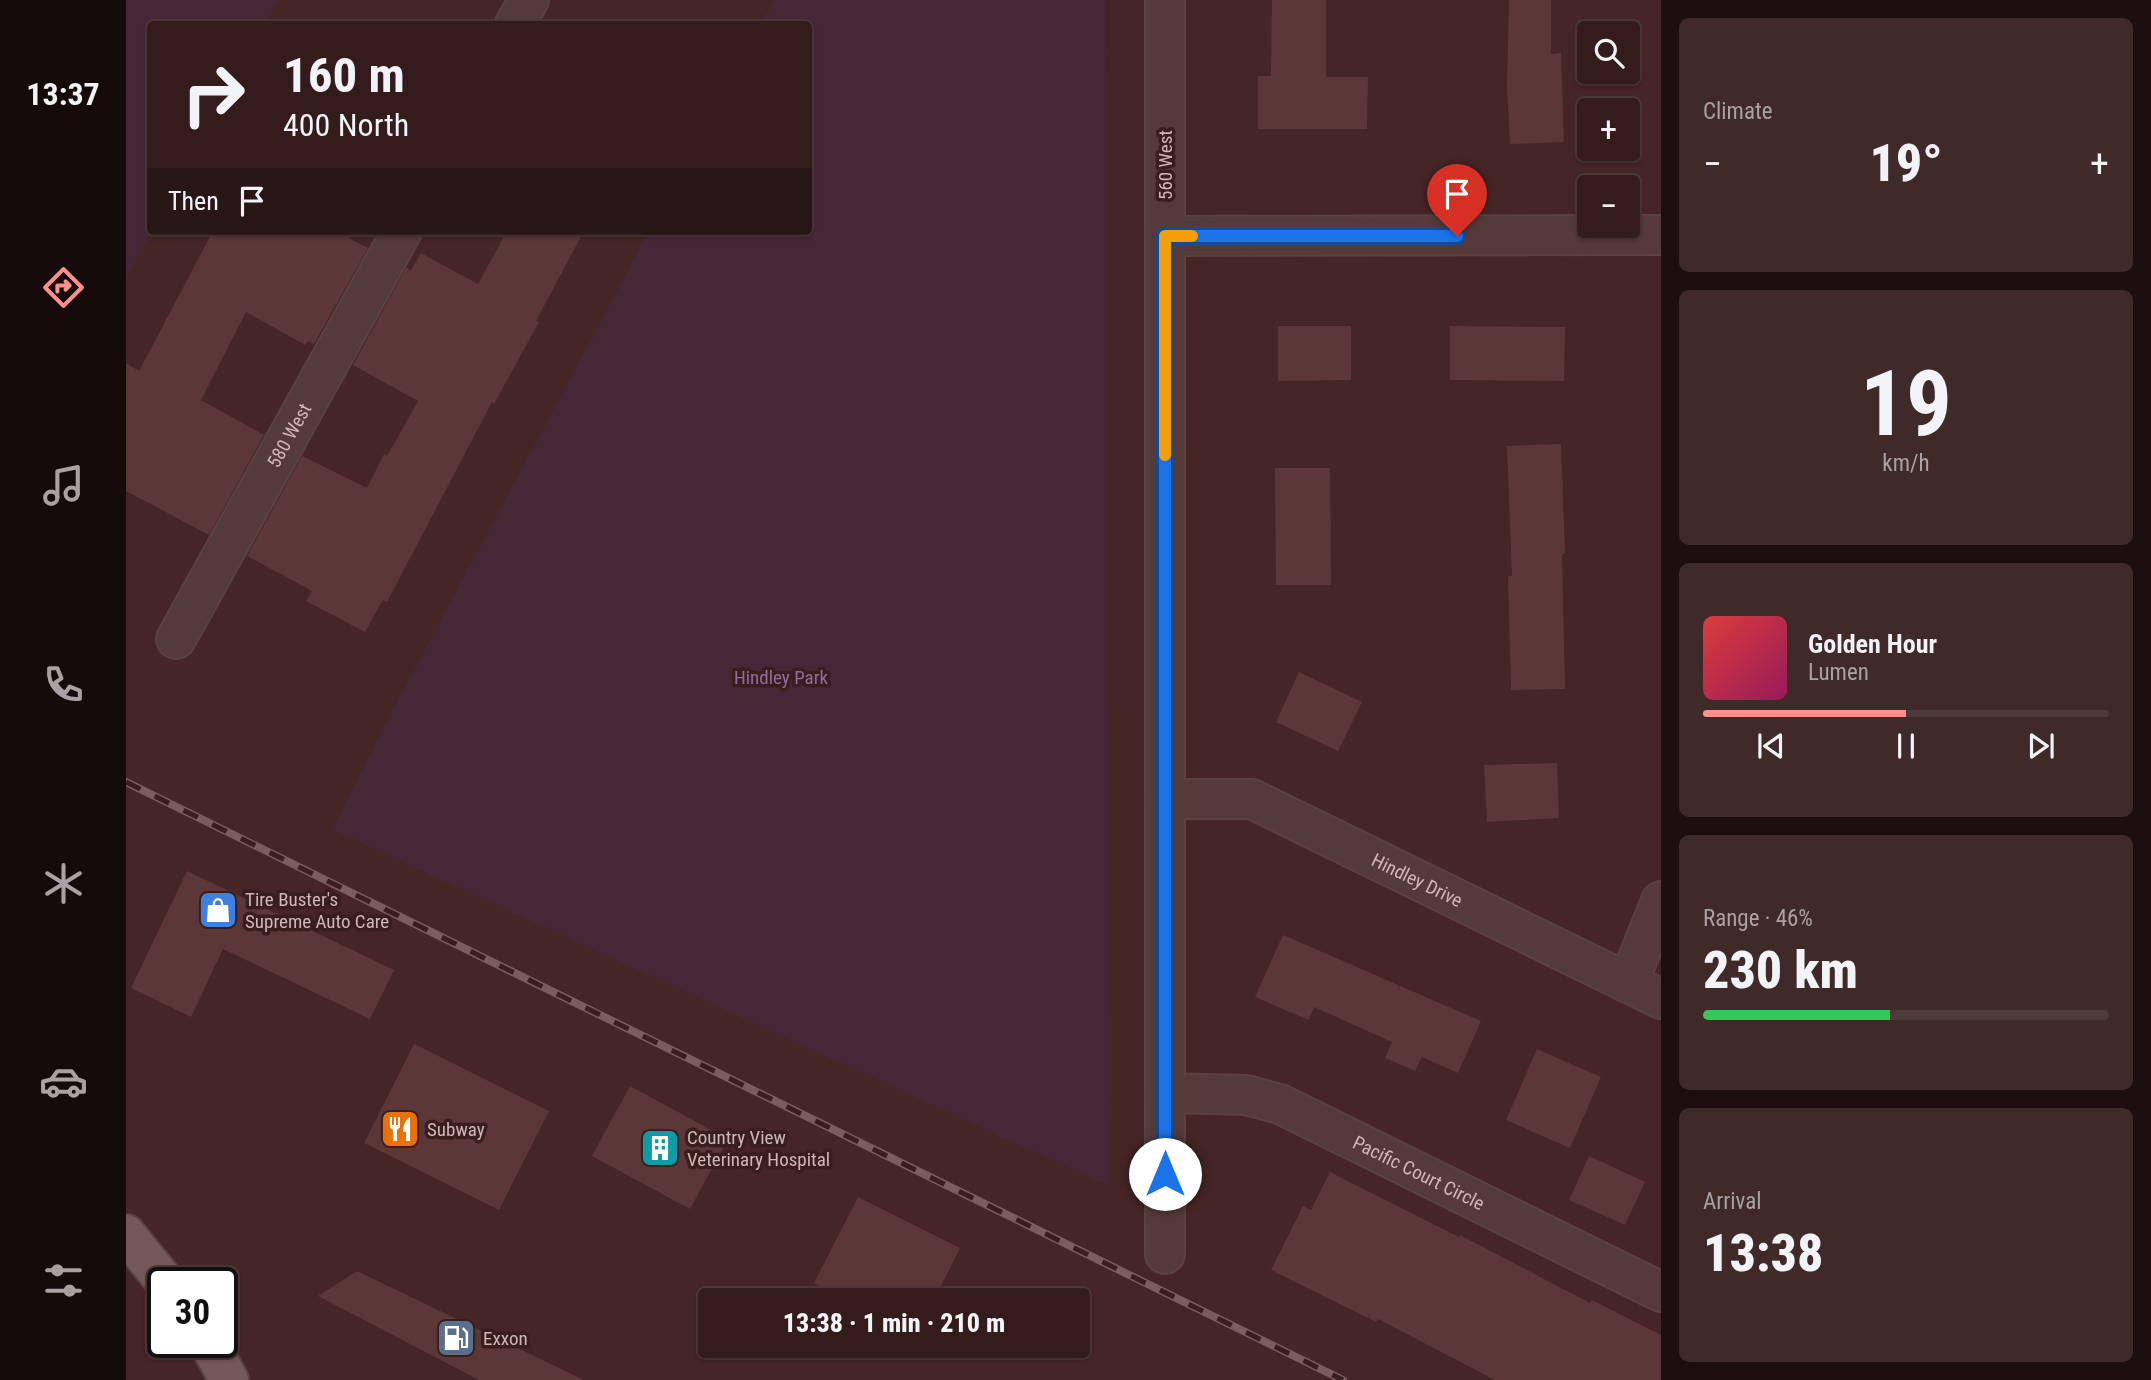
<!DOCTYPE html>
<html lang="en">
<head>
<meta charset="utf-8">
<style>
  :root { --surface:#341c1c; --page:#3f2929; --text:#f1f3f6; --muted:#a9a1a3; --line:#4e3a3b; --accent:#ff8f8b }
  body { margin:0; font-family:"Roboto Condensed",sans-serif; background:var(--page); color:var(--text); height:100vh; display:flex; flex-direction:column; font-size:26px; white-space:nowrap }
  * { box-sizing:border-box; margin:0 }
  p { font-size:23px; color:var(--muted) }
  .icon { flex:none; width:38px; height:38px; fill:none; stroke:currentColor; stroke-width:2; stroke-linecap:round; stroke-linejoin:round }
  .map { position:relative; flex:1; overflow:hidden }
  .drawer { display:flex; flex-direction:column; gap:18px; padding:18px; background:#1d0f0f; width:490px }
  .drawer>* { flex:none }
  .hud { position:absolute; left:21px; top:21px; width:665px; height:214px; border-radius:7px; box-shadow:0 2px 5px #0004,0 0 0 2px var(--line); background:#341c1c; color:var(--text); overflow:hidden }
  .tools { position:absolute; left:1451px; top:21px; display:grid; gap:14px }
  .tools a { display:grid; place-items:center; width:63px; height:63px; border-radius:7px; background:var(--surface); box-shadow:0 2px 5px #0004,0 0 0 2px var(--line); font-size:35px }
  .speed { position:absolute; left:21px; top:1267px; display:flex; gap:14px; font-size:35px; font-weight:700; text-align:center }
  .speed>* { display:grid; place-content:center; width:91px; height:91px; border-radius:50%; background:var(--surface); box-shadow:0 2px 5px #0004,0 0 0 2px var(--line); line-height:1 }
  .speed .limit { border:4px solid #111; border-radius:10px; background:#fff; color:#111 }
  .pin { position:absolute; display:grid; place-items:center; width:60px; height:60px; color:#fff; margin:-72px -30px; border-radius:50% 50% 50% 0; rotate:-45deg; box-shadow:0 0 7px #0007 }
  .pin .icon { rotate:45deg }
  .me { position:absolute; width:77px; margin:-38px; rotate:0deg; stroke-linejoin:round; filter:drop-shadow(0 0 5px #0008) }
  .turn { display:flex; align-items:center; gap:24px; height:147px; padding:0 21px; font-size:32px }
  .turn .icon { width:91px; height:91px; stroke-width:2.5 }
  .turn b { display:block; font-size:49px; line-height:60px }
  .then { display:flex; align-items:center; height:66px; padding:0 21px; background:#0003; gap:14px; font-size:26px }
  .big { font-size:52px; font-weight:800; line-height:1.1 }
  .drawer .widget { flex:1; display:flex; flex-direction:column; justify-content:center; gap:10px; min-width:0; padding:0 24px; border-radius:10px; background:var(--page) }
  .drawer .dial { align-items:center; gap:0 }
  .dial b { font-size:91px; line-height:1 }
  .song { display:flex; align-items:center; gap:21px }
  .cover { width:84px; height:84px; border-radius:10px; background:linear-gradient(135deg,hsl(0 70% 55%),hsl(330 70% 35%)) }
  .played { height:7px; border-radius:4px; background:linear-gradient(90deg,var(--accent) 50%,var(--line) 50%) }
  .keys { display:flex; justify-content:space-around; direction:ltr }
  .heat { display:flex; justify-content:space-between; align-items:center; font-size:38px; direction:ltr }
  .charge { height:10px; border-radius:5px; background:linear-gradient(90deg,#34c759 46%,var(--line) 0) }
  .trip { position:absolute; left:572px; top:1288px; width:392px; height:70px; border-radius:7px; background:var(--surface); box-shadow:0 2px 5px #0004,0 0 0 2px var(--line); font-weight:800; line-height:70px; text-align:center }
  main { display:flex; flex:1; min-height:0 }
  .menu { display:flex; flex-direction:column; width:126px; justify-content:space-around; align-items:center; background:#150b0b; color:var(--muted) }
  .menu .icon { width:49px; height:49px }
  .menu .active { color:var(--accent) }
  .menu b { font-size:32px; color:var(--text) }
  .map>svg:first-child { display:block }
  .green { fill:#462736 }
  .building { fill:#5c3737 }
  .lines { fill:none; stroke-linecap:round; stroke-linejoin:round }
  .minor-casing { stroke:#5b4140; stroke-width:42 }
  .major-casing { stroke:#5b4140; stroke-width:42 }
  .minor { stroke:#553a3a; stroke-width:38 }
  .major { stroke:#755858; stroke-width:38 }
  .rail-casing { stroke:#7c5c5c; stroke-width:8 }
  .rail { stroke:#3a1e1e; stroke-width:5; stroke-dasharray:16; stroke-linecap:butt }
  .route-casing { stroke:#114b97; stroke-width:18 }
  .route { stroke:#1a73e8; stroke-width:12 }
  .slow { stroke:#f59e0b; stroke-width:12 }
  .labels { text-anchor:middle; stroke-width:7; stroke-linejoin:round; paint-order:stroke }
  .street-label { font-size:19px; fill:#ceb8b7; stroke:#3a1e1e }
  .park-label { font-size:19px; fill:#8f6da1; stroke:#3a1e1e }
  .poi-label { font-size:19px; fill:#ceb8b7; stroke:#3a1e1e; text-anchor:start }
</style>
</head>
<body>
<main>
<nav class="menu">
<b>13:37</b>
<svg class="icon active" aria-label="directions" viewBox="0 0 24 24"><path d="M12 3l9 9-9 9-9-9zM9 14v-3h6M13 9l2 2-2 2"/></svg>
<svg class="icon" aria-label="music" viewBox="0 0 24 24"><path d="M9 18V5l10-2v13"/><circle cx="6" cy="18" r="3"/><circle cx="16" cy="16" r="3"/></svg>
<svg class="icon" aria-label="phone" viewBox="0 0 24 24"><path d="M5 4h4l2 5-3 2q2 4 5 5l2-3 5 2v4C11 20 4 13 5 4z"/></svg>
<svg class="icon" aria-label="climate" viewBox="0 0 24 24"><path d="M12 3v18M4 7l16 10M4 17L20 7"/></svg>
<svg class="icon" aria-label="car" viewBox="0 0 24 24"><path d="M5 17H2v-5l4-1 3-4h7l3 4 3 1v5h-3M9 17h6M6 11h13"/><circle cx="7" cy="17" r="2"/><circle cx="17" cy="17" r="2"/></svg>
<svg class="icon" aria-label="filters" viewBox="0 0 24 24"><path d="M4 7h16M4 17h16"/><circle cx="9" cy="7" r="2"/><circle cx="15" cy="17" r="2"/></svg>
</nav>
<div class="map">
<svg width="1535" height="1380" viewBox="0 0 1535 1380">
  <rect width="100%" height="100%" fill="#452525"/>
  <g class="green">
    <path d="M 0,0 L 153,0 L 139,24 L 24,24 L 24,231 L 26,231 L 0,279 Z"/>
    <path d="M 648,0 L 979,0 L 982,1186 L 206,830 L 267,709 L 523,231 L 682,231 L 682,24 L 634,24 Z"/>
  </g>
  <g class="building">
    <path d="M 1146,0 L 1200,0 L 1200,77 L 1242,77 L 1241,129 L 1132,129 L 1132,76 L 1145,76 Z"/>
    <path d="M 1383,0 L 1425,0 L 1425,54 L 1435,53 L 1438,142 L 1384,144 L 1381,86 Z"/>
    <path d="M 87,231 L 209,231 L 242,248 L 188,344 L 182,341 L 179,345 L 120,312 L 75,400 L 138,435 L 83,535 L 0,491 L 0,363 L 13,371 Z"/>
    <path d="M 381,231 L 458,231 L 410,321 L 413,322 L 368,404 L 366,402 L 261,602 L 257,600 L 239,632 L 180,601 L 186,591 L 121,556 L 176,456 L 241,488 L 258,454 L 261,456 L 292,401 L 227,365 L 280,268 L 285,270 L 295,253 L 352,284 Z"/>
    <path d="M 1152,326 L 1225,326 L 1225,380 L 1152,381 Z"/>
    <path d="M 1324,326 L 1439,327 L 1438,381 L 1324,380 Z"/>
    <path d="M 1435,444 L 1439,553 L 1436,554 L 1439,689 L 1385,690 L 1382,576 L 1386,576 L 1381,446 Z"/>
    <path d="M 1149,468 L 1204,468 L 1205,585 L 1150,585 Z"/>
    <path d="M 1173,672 L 1236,702 L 1212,751 L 1150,722 Z"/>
    <path d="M 1431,763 L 1433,818 L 1361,822 L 1358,765 Z"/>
    <path d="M 61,871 L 268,970 L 244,1019 L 97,949 L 65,1017 L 5,988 Z"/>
    <path d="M 1157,935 L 1355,1021 L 1332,1073 L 1296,1057 L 1289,1071 L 1259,1058 L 1266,1042 L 1188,1007 L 1183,1020 L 1129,997 Z"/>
    <path d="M 288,1044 L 423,1111 L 373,1210 L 238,1143 Z"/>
    <path d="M 1411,1049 L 1475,1077 L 1444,1148 L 1380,1120 Z"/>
    <path d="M 504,1086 L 602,1139 L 564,1209 L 466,1156 Z"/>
    <path d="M 1463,1156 L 1519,1182 L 1499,1225 L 1443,1200 Z"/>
    <path d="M 1204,1172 L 1333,1237 L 1334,1235 L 1464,1303 L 1466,1300 L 1535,1335 L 1535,1380 L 1369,1380 L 1252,1319 L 1250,1322 L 1145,1270 L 1177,1206 L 1185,1210 Z"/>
    <path d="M 732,1197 L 834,1248 L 808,1300 L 721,1300 L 688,1283 Z"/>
    <path d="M 231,1271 L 458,1380 L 353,1380 L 192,1296 Z"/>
  </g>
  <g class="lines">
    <g class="minor-casing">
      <g id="minor">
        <path d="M 1039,0 L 1039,1254"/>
        <path d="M 389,24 L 403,0"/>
        <path d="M 1039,236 L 1535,235"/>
        <path id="s1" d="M 50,639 L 276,231"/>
        <path id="s2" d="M 1039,799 L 1126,799 L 1535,999"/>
        <path d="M 1502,983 L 1535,901"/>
        <path id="s3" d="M 1039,1093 L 1120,1095 L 1154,1104 L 1535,1292"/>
      </g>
    </g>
    <g class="major-casing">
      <g id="major">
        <path d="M 0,1234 L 40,1283"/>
        <path d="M 82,1342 L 103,1380"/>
      </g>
    </g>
    <use href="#minor" class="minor"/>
    <use href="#major" class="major"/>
    <g class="rail-casing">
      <path id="rail" d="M 0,782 L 1217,1380"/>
    </g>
    <use href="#rail" class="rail"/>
  </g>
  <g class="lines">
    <g class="route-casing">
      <path id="route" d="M 1039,1174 L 1039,236 L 1331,236"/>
    </g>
    <use href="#route" class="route"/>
    <path class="slow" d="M 1039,455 L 1039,236 L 1066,236"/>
  </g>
  <defs>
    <g id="shop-square" transform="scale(2.0125)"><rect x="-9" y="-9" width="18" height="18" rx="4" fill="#3f7fe0" stroke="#3a1e1e"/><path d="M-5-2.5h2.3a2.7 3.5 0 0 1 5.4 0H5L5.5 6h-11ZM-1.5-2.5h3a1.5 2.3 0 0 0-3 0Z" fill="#fff"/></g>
    <g id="restaurant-square" transform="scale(2.0125)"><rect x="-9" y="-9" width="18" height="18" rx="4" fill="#e8710a" stroke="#3a1e1e"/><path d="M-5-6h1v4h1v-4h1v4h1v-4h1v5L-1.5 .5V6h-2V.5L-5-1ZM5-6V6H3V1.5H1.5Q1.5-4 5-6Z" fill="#fff"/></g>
    <g id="building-square" transform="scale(2.0125)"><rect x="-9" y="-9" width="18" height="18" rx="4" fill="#0f9aa8" stroke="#3a1e1e"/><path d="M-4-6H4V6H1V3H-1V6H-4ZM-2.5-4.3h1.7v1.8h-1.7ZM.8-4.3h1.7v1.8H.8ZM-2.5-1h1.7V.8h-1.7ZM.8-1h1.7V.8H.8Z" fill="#fff"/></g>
    <g id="fuel-square" transform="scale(2.0125)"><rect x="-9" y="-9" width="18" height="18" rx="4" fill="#5c6f8a" stroke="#3a1e1e"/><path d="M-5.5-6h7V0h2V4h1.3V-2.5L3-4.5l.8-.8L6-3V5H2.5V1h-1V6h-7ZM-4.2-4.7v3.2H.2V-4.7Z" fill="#fff"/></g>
  </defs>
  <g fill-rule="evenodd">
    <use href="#shop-square" x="92" y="910"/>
    <use href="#restaurant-square" x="274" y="1129"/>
    <use href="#building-square" x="534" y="1148"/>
    <use href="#fuel-square" x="330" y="1338"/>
  </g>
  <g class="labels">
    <g class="street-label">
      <text transform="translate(1039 165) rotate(-90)" y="7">560 West</text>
      <text dy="7" stroke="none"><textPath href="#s1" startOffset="233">580 West</textPath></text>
      <text dy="7" stroke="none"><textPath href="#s2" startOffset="271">Hindley Drive</textPath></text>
      <text dy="7" stroke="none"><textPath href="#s3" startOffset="271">Pacific Court Circle</textPath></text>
    </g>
    <g class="park-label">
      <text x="655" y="684">Hindley Park</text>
    </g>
    <g class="poi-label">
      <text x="119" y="906">Tire Buster's<tspan x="119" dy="22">Supreme Auto Care</tspan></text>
      <text x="301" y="1136">Subway</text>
      <text x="561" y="1144">Country View<tspan x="561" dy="22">Veterinary Hospital</tspan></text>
      <text x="357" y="1345">Exxon</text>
    </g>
  </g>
</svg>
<div class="tools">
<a><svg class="icon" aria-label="search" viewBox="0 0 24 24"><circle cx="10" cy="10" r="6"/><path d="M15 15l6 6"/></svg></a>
<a>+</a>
<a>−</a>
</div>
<div class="speed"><div class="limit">30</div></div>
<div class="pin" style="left:1331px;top:236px;background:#d93025"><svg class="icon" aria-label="arrive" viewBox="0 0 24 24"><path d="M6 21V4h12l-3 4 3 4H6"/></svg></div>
<svg class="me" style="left:1039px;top:1174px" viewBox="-20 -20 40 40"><circle r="19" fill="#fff"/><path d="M0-13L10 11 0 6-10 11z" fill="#1a73e8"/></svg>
<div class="trip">13:38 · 1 min · 210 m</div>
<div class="hud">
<div class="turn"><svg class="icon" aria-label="right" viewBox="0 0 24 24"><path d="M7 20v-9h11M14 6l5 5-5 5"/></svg><div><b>160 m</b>400 North</div></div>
<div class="then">Then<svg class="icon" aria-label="arrive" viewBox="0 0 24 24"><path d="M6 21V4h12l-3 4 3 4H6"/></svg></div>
</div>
</div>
<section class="drawer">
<div class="widget"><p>Climate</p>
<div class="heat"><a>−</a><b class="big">19°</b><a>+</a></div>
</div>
<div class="widget dial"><b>19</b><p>km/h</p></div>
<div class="widget">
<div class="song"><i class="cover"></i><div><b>Golden Hour</b><p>Lumen</p></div></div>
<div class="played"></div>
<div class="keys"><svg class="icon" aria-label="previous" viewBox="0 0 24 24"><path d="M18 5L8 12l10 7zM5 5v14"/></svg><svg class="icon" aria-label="pause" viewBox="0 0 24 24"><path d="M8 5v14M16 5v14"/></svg><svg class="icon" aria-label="next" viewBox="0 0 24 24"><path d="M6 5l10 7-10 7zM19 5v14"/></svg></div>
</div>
<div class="widget"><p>Range · 46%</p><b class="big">230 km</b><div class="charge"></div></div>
<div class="widget"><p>Arrival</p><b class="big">13:38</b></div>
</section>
</main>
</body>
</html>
